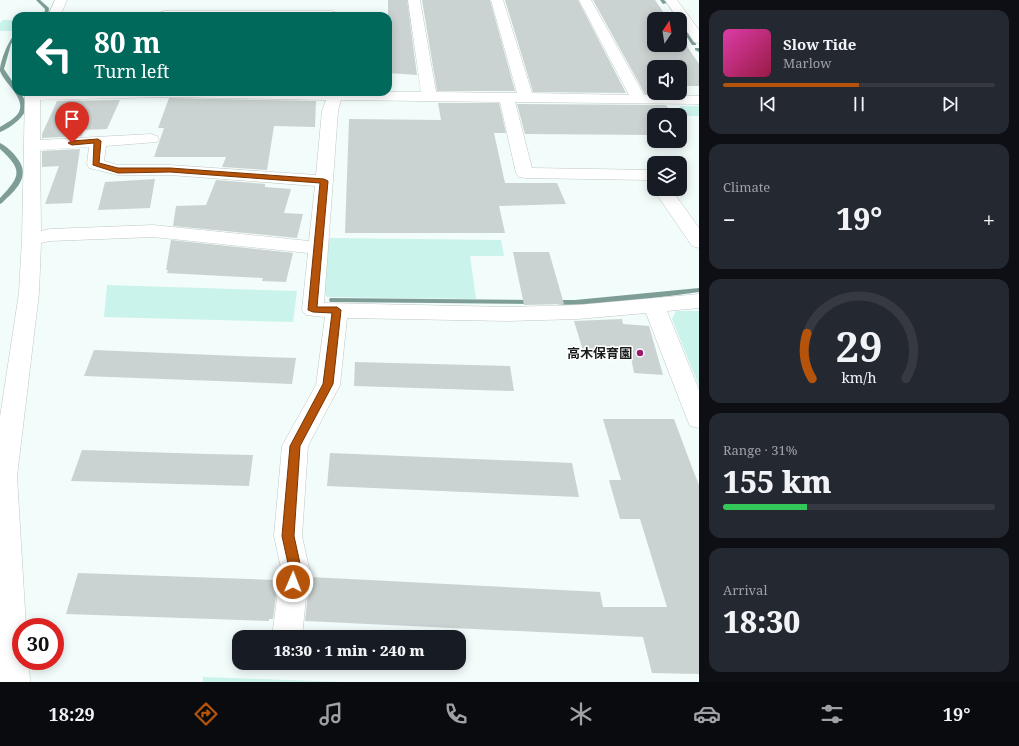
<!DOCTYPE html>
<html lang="en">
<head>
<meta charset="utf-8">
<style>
  :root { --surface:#171b24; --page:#242831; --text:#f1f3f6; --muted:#9ea1a6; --line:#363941; --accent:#b45309 }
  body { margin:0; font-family:"Noto Serif","Noto Sans JP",serif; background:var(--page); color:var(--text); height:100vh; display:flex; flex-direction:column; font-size:15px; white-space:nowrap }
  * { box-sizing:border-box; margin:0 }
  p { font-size:13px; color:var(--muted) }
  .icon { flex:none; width:22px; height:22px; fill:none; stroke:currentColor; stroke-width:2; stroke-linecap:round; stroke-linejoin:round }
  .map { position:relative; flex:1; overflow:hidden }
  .sheet { display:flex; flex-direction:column; gap:10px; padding:10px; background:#0d0f14; width:320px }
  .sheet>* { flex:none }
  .hud { position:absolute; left:12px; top:12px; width:380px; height:84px; border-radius:12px; box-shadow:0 2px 10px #0003; background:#00695c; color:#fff; overflow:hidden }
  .needle { width:26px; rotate:12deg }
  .buttons { position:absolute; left:647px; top:12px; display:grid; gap:8px }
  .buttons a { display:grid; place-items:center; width:40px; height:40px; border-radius:8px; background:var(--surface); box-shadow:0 2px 10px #0003; font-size:20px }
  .speed { position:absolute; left:12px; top:618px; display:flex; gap:8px; font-size:20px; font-weight:700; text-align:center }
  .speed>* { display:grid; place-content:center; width:52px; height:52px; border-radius:50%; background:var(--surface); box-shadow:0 2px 10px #0003; line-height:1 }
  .speed .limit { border:6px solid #d22; background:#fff; color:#111 }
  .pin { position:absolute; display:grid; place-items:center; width:34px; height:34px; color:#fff; margin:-41px -17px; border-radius:50% 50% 50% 0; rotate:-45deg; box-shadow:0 0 4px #0007 }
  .pin .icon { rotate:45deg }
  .me { position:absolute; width:44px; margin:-22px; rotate:1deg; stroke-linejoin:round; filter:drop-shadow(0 0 3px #0008) }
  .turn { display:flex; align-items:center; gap:14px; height:84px; padding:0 16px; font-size:18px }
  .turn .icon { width:52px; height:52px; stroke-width:2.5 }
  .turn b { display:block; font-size:28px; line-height:34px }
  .big { font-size:30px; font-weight:800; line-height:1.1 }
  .sheet .widget { flex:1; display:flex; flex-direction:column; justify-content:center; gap:6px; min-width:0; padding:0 14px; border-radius:12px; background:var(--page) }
  .sheet .dial { align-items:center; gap:0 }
  .dial svg { height:104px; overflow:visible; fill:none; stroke:var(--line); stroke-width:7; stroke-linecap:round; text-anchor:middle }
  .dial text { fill:var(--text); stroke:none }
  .song { display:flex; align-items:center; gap:12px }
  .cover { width:48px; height:48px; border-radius:6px; background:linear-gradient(135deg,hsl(320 70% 55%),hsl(340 70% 35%)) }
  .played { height:4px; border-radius:2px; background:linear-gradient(90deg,var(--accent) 50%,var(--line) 50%) }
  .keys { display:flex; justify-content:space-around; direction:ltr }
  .heat { display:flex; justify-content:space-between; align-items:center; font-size:22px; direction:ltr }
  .charge { height:6px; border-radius:3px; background:linear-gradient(90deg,#34c759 31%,var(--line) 0) }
  .trip { position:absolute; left:232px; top:630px; width:234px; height:40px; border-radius:12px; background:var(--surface); box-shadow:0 2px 10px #0003; font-weight:800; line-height:40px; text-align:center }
  .tabs { display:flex; height:64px; justify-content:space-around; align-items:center; background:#090b0e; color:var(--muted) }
  .tabs .icon { width:28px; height:28px }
  .tabs .current { color:var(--accent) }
  .tabs b { font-size:18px; color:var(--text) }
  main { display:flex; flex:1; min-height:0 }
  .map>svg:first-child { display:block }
  .green { fill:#caf3eb }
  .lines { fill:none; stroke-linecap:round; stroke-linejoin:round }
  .stream { fill:#7e9d97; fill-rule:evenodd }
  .building { fill:#cad3d1 }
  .minor-casing { stroke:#bfc8c6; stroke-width:1 }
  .minor { fill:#fff; fill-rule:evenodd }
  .route { fill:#b45309; stroke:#753606 }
  .poi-dot { fill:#9a1a6f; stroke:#fff; stroke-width:1.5 }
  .labels { text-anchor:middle; stroke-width:3; stroke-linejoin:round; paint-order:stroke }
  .poi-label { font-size:13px; font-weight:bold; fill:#191c1b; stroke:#fff; text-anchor:end }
</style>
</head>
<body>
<main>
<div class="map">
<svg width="699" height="682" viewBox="0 0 699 682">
  <rect width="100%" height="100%" fill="#f2fcfa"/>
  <g class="green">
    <path d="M 3,20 L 16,20 L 16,31 L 0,31 L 0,23 Z"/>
    <path d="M 679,106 L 699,106 L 699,116 L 685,116 Z"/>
    <path d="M 329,238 L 501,240 L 504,256 L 470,256 L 476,299 L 327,297 L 324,292 Z"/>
    <path d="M 107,285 L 297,291 L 293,322 L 104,317 Z"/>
    <path d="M 676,311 L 699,311 L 699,386 L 672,319 Z"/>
    <path d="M 203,677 L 342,682 L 203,682 Z"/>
  </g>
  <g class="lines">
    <g class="stream">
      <path d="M 36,0 L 40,0 L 49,8 L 48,16 L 44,16 L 45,9 Z"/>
      <path d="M 660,0 L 664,0 L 667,3 L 663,4 Z"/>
      <path d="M 670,13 L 674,13 L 678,19 L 674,19 L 670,14 Z"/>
      <path d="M 685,33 L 689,33 L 696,44 L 696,45 L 692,45 L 685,34 Z"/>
      <path d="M 14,35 L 16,35 L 16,39 L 11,44 L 4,69 L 16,87 L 16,92 L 20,92 C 22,96 25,99 26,104 C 28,116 10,128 0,132 L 0,127 C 6,123 15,119 19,112 C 26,98 4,83 0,71 C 0,61 8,42 14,35 Z"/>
      <path d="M 695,48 L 699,48 L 699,52 L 695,50 Z"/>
      <path d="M 0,143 C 6,146 13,152 17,158 C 32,177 15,190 2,203 L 0,204 L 0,198 C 21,176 23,170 0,149 Z"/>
      <path d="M 699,288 L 699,292 C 679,295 559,311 550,302 L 554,300 L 575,300 Z"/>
      <path d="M 330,298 L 534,300 L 538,302 L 534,304 L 333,302 L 330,302 L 329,300 Z"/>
    </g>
  </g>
  <g class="building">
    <path d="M 388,0 L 407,0 L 417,75 L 388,73 Z"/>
    <path d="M 422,0 L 490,0 L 515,91 L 437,91 Z"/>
    <path d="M 505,0 L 578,0 L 626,93 L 533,92 Z"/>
    <path d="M 593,0 L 655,0 L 668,19 L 654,19 L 654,45 L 680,45 L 680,36 L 699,64 L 699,86 L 680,86 L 680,67 L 654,67 L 654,93 L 660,94 L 645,94 Z"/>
    <path d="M 169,98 L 316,101 L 315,127 L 274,126 L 267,170 L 222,167 L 226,157 L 154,157 L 164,128 L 158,128 Z"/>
    <path d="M 120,100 L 107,129 L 83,130 L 82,136 L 42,138 L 42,134 L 57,101 Z"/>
    <path d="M 438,103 L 499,103 L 506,133 L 494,133 L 505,183 L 557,183 L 566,204 L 499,206 L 505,233 L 345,233 L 349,119 L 441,120 Z"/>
    <path d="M 517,104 L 666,105 L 672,115 L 654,115 L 654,135 L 525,134 Z"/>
    <path d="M 80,149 L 72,203 L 45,204 L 59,166 L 42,167 L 42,151 Z"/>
    <path d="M 155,179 L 150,208 L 98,210 L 105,182 Z"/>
    <path d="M 216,180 L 265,184 L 265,187 L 291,189 L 284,213 L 303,214 L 297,238 L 173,226 L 176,206 L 206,205 Z"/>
    <path d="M 171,240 L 293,253 L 286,282 L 262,281 L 263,278 L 167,273 L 168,270 L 166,270 Z"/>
    <path d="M 513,252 L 549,252 L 564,304 L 524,305 Z"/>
    <path d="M 622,319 L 623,324 L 649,326 L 663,375 L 634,373 L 631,357 L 584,354 L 574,321 Z"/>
    <path d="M 94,350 L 264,357 L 296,358 L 292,384 L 84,376 Z"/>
    <path d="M 355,362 L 510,366 L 514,391 L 354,386 Z"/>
    <path d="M 603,419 L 674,419 L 693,470 L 699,485 L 699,674 L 652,673 L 643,637 L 305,621 L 310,577 L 600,592 L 603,607 L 667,607 L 640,519 L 620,519 L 609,480 L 621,480 Z"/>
    <path d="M 82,450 L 207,454 L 253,455 L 249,486 L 71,481 Z"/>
    <path d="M 330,453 L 572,463 L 579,497 L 327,486 Z"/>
    <path d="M 78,573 L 278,580 L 273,619 L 269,619 L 269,621 L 66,614 Z"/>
  </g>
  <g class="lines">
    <g class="minor-casing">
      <g id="minor">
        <path d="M 55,0 L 67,0 L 60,16 L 48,16 Z"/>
        <path d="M 408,0 L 420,0 L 436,92 L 517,93 L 491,0 L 503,0 L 532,93 L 629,95 L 579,0 L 591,0 L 644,95 L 699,96 L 699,104 L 515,102 L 532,168 L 653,170 L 654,182 L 647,180 L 525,178 L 519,177 L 516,173 L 500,102 L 341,100 L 338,111 L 324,303 L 508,307 L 578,305 L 699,294 L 699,308 L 667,311 L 699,390 L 699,428 L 690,426 L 687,419 L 646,313 L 578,319 L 508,321 L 347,318 L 340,385 L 308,446 L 302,536 L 309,568 L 302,637 L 272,637 L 281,568 L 274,536 L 282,446 L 316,385 L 325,317 L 306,315 L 302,310 L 308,253 L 153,237 L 50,241 L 41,243 L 39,293 L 17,476 L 26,627 L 21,627 L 21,661 L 29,661 L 30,682 L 0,682 L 0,417 L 19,293 L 22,239 L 25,92 L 421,92 ZM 169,97 L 326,100 L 322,111 L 316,175 L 170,165 L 118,165 L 104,161 L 106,146 L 157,142 L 159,139 L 157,136 L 151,134 L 40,140 L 40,100 ZM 89,147 L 87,164 L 89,168 L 118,175 L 170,175 L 315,186 L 309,241 L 153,225 L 50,229 L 41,231 L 40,150 Z"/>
        <path d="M 665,0 L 677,0 L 699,30 L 699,43 L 694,42 L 680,21 L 680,19 L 678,19 Z"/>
        <path d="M 165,11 L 331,11 L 335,12 L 337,15 L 159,16 L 161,12 Z"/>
        <path d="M 654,188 L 671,189 L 699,228 L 699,248 L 692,246 L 653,189 Z"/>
      </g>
    </g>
    <use href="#minor" class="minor"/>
  </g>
  <path class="route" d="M 98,139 L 101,141 L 99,163 L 118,168 L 170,168 L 324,179 L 328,181 L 317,307 L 337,307 L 341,310 L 333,384 L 300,446 L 294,536 L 301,568 L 297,586 L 293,587 L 289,586 L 287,582 L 289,568 L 282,536 L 290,446 L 323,384 L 332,313 L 313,312 L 308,310 L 320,183 L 170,172 L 118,173 L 93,165 L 94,143 L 72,145 L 68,143 L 72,141 Z"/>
  <circle class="poi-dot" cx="640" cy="353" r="4"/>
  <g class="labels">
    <g class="poi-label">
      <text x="632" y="358">高木保育園</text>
    </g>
  </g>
</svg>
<div class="buttons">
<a><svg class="needle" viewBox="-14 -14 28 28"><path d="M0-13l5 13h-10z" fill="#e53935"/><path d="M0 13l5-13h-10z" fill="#9ea1a6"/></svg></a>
<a><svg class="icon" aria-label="sound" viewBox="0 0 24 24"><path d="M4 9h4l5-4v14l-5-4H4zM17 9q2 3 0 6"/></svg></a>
<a><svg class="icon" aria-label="search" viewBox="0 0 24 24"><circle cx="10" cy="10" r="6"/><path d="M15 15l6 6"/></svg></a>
<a><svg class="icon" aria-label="layers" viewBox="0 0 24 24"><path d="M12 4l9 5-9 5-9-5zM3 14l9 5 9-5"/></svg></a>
</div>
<div class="speed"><div class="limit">30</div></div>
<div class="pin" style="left:72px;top:143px;background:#d93025"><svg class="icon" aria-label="arrive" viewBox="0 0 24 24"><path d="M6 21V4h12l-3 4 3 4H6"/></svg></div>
<svg class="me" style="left:293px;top:582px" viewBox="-20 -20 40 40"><circle r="17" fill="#b45309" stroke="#fff" stroke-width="3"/><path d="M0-11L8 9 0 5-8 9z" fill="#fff"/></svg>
<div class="trip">18:30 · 1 min · 240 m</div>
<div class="hud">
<div class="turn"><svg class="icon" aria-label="left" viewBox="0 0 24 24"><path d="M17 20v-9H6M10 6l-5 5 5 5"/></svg><div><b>80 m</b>Turn left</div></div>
</div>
</div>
<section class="sheet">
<div class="widget">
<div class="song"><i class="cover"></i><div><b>Slow Tide</b><p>Marlow</p></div></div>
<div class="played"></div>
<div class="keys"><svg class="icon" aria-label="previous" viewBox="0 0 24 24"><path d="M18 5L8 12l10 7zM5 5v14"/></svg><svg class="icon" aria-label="pause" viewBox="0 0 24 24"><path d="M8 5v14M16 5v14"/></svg><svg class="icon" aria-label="next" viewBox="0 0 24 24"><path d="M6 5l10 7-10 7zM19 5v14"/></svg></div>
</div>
<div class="widget"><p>Climate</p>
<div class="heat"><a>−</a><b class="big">19°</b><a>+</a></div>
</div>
<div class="widget dial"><svg viewBox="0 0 100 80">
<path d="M14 69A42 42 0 1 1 86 69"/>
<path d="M14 69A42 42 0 0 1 10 34" stroke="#b45309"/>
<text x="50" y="56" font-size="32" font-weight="700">29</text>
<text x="50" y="72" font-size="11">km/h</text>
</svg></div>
<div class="widget"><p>Range · 31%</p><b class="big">155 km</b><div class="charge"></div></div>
<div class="widget"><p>Arrival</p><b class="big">18:30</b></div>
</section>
</main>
<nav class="tabs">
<b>18:29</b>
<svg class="icon current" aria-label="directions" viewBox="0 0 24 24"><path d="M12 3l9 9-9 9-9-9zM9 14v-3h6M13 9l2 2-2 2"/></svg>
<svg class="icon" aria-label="music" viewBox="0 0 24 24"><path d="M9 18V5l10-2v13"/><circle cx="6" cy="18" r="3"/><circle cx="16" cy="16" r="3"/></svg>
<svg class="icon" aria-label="phone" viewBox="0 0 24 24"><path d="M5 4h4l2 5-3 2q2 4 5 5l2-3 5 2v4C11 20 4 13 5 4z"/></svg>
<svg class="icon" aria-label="climate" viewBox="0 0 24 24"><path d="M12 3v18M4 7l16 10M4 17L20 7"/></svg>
<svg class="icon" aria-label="car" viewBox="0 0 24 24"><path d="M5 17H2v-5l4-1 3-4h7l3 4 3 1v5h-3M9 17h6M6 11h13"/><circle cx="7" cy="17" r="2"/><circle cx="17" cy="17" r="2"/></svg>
<svg class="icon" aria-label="filters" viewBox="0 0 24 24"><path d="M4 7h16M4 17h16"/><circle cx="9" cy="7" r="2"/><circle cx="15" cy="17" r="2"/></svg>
<b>19°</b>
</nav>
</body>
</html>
